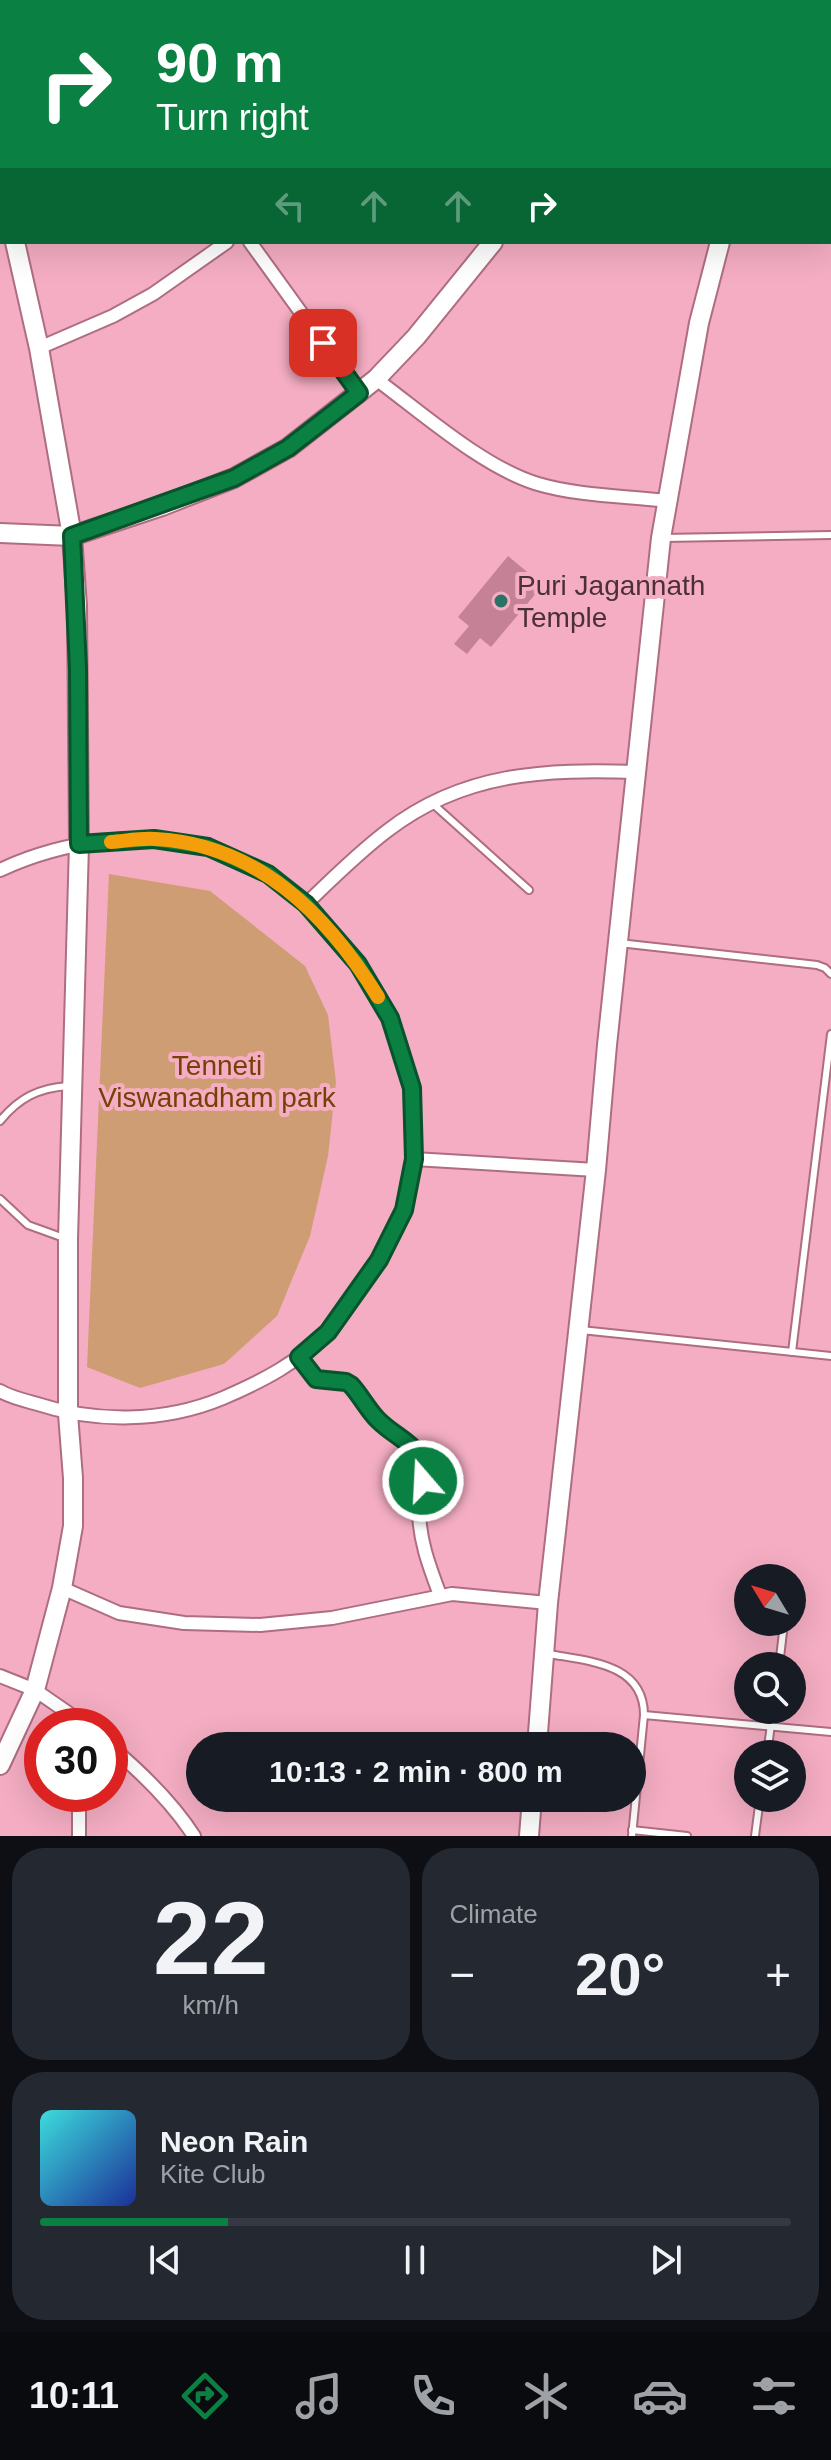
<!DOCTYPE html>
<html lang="en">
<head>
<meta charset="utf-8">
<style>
  :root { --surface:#171b24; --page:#242831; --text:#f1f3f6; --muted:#9ea1a6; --line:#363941; --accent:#0b8043 }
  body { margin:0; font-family:Helvetica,sans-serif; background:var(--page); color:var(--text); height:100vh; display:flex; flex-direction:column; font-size:30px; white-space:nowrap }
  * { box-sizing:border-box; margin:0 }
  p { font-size:26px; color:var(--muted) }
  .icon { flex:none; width:44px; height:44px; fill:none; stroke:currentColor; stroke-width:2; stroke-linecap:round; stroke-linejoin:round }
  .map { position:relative; height:1836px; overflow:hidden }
  .sheet { display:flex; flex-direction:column; gap:12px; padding:12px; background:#0d0f14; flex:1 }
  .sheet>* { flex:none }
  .banner { position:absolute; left:0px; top:0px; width:832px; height:244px; box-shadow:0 8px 32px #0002; background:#0b8043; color:#fff; overflow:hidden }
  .needle { width:52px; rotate:308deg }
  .fabs { position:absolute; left:734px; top:1564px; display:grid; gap:16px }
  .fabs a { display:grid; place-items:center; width:72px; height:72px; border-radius:50%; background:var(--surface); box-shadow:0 8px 32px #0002; font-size:40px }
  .speed { position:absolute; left:24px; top:1708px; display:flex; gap:16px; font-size:40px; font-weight:700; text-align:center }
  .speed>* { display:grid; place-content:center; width:104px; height:104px; border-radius:50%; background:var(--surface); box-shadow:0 8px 32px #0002; line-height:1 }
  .speed .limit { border:12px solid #d22; background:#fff; color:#111 }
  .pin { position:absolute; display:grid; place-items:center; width:68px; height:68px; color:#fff; margin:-34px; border-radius:16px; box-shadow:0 4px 12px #0006 }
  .me { position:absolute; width:88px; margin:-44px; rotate:341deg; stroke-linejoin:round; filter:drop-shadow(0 0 6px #0008) }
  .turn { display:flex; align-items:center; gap:28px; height:168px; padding:0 24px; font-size:36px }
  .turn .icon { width:104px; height:104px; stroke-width:2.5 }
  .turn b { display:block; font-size:56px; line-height:68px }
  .lanes { display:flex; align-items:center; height:76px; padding:0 24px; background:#0003; justify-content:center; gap:40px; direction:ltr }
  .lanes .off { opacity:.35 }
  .big { font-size:60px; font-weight:600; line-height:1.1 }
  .sheet .tile { flex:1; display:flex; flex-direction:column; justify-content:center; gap:12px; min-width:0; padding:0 28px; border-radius:32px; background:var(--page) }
  .sheet .dial { align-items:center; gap:0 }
  .dial b { font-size:104px; line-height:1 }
  .song { display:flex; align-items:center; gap:24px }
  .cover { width:96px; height:96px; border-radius:12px; background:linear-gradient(135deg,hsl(180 70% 55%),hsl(230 70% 35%)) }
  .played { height:8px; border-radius:4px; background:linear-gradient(90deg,var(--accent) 25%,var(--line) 25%) }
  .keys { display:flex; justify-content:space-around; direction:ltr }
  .heat { display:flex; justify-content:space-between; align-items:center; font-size:44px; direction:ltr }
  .sheet .tiles { flex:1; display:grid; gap:12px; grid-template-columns:1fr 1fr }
  .tile:last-child { grid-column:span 2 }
  .trip { position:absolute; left:186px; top:1732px; width:460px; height:80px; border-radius:40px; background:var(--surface); box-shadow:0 8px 32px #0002; font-weight:600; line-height:80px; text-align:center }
  .tabs { display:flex; height:128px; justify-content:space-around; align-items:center; background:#090b0e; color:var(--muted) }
  .tabs .icon { width:56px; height:56px }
  .tabs .on { color:var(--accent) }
  .tabs b { font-size:36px; color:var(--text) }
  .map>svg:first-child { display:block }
  .green { fill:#ce9d74 }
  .building { fill:#c58296 }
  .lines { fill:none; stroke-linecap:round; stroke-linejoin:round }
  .lane-casing { stroke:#ae6d81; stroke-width:10 }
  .street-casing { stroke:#ae6d81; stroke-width:16 }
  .secondary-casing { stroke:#ae6d81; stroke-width:22 }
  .path { stroke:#c18798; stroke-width:2; stroke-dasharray:4 6; stroke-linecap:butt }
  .lane { stroke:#fff; stroke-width:6 }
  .street { stroke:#fff; stroke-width:12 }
  .secondary { stroke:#fff; stroke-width:18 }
  .route-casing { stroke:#07532c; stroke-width:20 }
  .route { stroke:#0b8043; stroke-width:14 }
  .slow { stroke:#f59e0b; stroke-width:14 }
  .poi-dot { fill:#2c7165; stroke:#f4adc2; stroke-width:3 }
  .labels { text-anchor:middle; stroke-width:8; stroke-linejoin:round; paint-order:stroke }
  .poi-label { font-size:28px; fill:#4c3038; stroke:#f4adc2; text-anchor:start }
  .park-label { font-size:28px; fill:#764105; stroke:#f4adc2 }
</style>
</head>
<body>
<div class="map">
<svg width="831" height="1836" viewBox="0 0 831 1836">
  <rect width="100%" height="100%" fill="#f4adc2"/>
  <g class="green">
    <path d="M 0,0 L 134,0 L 2,2 L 2,97 Z"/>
    <path d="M 109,874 L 210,891 L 305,966 L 328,1015 L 336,1082 L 328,1156 L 310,1236 L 277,1316 L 224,1364 L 140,1388 L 87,1367 Z"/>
  </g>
  <path class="building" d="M 508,556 L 543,585 L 491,647 L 480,638 L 467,654 L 454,644 L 469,626 L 458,617 Z"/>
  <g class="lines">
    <g class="lane-casing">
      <g id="lane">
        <path d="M 663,538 L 831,535"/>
        <path d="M 433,804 L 529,890"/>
        <path d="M 619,943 L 817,965 L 825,968 L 831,974"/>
        <path d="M 0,1121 C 19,1098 38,1088 68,1086"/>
        <path d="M 0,1199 L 28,1225 L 64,1238"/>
        <path d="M 581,1330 L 831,1356"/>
        <path d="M 792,1352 L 831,1034"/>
        <path d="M 549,1654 C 587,1661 644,1663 644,1715 L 632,1836"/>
        <path d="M 779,1666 L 783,1632"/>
        <path d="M 644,1715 L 831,1732"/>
        <path d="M 767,1754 L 773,1710"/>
        <path d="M 632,1830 L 687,1836"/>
        <path d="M 755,1836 L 760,1798"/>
      </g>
    </g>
    <g class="street-casing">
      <g id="street">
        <path d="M 396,2 L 397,0"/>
        <path d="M 250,242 L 359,393"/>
        <path d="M 39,348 L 113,316 L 153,294 L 227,242"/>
        <path d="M 376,379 C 422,413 484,468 538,484 C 579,496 625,496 667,501"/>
        <path d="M 0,870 C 62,841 139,830 206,847 C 215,849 225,854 234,858 C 277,878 297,895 328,930 C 352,957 377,986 391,1019 C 415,1078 422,1146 404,1208 C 396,1238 375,1266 357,1291 C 347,1304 339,1318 328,1330 C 301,1362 260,1382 223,1398 C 163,1423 95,1423 34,1403 C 23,1400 10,1397 0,1391"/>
        <path d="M 306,904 C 332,879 358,853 387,831 C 463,772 546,769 637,772"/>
        <path d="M 414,1159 L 596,1170"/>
        <path d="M 299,1357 L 316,1379 L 346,1382 L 351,1385 C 361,1396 368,1409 378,1420 C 390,1432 411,1440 421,1456 C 429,1471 420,1489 419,1505 C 418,1537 429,1566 440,1595"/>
        <path d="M 62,1588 L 119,1613 L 184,1623 L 260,1625 L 332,1618 L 452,1594 L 548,1603"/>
        <path d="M 0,1676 L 35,1690 L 87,1726"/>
        <path d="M 110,1746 C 141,1772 172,1802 194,1836"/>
        <path d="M 79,1836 L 79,1794"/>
      </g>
    </g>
    <g class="secondary-casing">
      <g id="secondary">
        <path d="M 159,2 L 160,0"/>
        <path d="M 624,2 L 625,0"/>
        <path d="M 794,2 L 795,0"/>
        <path d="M 0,135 L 2,134"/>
        <path d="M 0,178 L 2,187"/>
        <path d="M 0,533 L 72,536 L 162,506 L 234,478 L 288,448 L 376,379 L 416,337 L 493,242"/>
        <path d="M 537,1746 L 548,1603 L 596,1170 L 607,1045 L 661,538 L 699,323 L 720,242"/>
        <path d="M 0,1765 L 35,1690 L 62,1588 L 73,1526 L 73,1478 L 68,1414 L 68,1239 L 79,844 L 77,606 L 72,536 L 39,348 L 15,242"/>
        <path d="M 529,1836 L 532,1798"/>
      </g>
    </g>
    <g class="path">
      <path d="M 53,0 L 54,2"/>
      <path d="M 85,2 L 87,0"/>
    </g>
    <use href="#lane" class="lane"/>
    <use href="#street" class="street"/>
    <use href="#secondary" class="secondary"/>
  </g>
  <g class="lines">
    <g class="route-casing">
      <path id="route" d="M 323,343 L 359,393 L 288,448 L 234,478 L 72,536 L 78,669 L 79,844 L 154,839 L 208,847 L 268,874 L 306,904 L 358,964 L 390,1018 L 412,1088 L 414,1159 L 404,1210 L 379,1260 L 328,1332 L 299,1357 L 316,1379 L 346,1382 L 351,1385 C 361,1396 368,1410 378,1420 C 400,1442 427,1445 423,1481"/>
    </g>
    <use href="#route" class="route"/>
    <path class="slow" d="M 111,842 C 125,841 140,838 155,839 C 257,844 327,914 378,997"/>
  </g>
  <circle class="poi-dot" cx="501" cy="601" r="8"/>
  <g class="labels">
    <g class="poi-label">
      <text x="517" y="595">Puri Jagannath<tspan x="517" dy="32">Temple</tspan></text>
    </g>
    <g class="park-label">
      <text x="217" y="1075">Tenneti<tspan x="217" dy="32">Viswanadham park</tspan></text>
    </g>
  </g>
</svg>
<div class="fabs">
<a><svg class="needle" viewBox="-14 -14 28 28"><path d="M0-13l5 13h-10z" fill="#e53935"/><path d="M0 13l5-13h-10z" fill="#9ea1a6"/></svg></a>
<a><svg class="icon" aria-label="search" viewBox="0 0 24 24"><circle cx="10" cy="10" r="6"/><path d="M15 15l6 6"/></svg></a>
<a><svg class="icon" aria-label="layers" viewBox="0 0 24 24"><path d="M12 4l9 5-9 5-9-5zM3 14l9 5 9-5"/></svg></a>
</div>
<div class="speed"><div class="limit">30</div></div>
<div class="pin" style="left:323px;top:343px;background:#d93025"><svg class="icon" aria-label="arrive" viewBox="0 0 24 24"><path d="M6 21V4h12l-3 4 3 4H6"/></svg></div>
<svg class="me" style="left:423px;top:1481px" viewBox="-20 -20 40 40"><circle r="17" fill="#0b8043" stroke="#fff" stroke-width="3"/><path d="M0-11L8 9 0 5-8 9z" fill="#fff"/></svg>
<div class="trip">10:13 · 2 min · 800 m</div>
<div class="banner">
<div class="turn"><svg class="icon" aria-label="right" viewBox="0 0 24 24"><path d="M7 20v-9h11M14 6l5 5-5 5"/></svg><div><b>90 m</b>Turn right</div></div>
<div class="lanes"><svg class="icon off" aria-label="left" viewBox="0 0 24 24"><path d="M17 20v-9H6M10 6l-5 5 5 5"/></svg><svg class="icon off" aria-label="ahead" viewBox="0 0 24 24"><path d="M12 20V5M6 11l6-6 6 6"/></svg><svg class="icon off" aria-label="ahead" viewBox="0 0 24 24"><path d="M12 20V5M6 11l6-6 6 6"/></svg><svg class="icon" aria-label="right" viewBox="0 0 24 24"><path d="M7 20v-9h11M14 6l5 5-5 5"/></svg></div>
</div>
</div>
<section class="sheet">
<div class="tiles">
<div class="tile dial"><b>22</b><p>km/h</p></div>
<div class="tile"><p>Climate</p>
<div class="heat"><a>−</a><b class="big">20°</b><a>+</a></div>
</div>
<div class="tile">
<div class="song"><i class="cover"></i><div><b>Neon Rain</b><p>Kite Club</p></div></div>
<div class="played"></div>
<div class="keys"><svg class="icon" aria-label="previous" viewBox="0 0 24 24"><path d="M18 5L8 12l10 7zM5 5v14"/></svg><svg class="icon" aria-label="pause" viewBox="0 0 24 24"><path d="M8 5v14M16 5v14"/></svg><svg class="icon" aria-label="next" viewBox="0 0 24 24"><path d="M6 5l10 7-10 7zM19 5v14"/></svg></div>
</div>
</div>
</section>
<nav class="tabs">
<b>10:11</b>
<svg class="icon on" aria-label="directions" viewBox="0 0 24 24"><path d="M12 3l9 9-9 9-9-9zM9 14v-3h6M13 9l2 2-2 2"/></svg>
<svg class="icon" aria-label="music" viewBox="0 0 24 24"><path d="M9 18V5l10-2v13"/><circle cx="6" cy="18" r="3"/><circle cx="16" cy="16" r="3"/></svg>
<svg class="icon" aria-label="phone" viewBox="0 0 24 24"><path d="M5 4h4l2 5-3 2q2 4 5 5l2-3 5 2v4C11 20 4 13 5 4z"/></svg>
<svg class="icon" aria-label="climate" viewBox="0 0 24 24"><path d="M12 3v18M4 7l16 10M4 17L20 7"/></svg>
<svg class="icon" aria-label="car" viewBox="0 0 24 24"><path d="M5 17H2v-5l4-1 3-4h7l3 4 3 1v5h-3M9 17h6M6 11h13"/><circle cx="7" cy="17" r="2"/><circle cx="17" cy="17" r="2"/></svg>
<svg class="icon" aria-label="filters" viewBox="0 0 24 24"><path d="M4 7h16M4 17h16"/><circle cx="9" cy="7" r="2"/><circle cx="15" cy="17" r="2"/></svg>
</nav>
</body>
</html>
